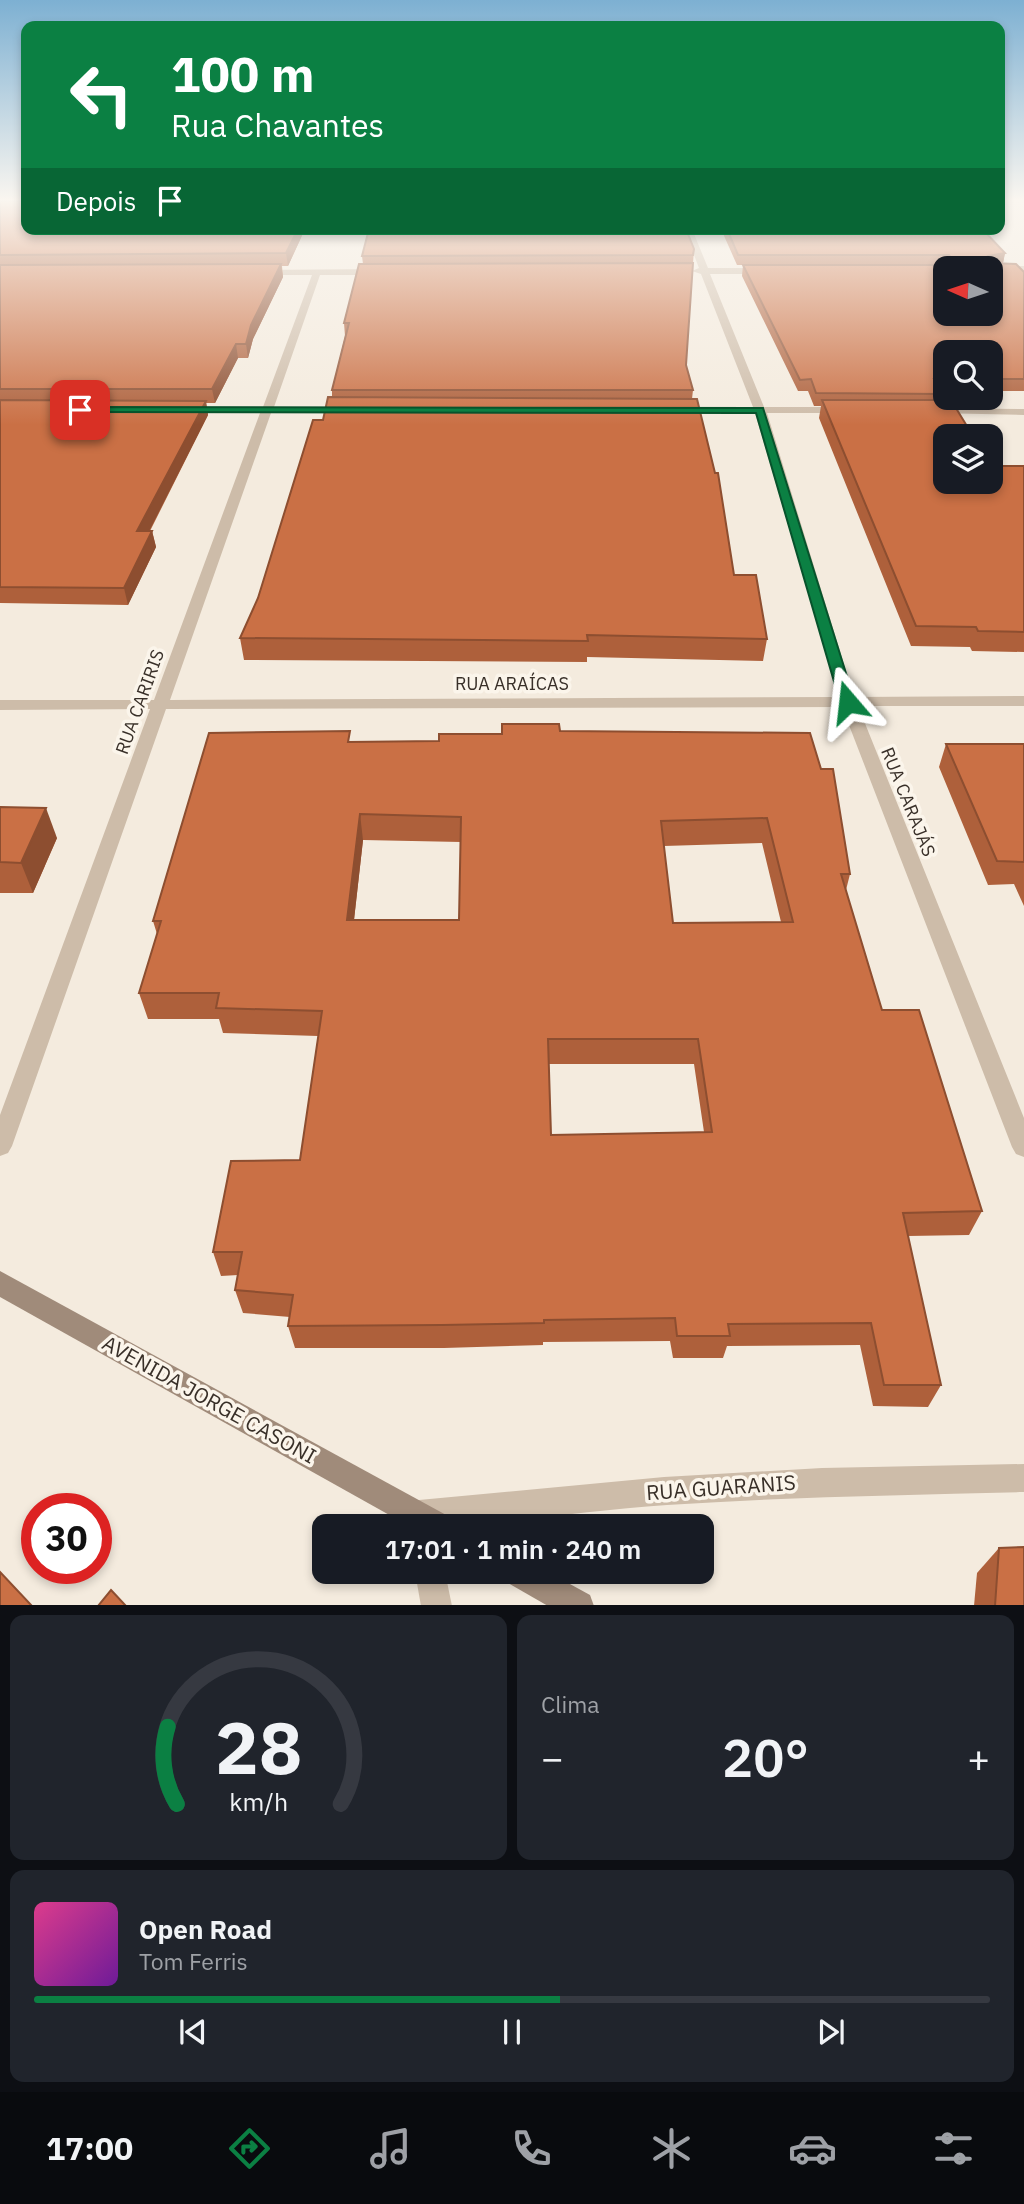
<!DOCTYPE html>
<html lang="pt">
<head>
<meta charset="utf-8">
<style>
  :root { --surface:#171b24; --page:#20242c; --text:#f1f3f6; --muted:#9ea1a6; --line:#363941; --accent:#0b8043 }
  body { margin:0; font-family:"IBM Plex Sans",sans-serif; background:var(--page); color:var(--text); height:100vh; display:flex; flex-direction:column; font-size:26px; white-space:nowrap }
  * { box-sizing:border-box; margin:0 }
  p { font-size:23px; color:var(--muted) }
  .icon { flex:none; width:38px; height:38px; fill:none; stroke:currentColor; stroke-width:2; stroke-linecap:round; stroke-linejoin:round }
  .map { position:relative; height:1605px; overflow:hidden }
  .drawer { display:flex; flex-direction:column; gap:10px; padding:10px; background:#0d0f14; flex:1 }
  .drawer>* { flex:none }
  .guide { position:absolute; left:21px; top:21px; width:984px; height:214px; border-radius:14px; box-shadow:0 4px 10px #0003; background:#0b8043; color:#fff; overflow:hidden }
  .needle { width:46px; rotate:273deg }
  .controls { position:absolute; left:933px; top:256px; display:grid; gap:14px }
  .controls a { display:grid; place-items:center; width:70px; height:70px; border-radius:14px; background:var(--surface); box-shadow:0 4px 10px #0003; font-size:35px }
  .speed { position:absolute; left:21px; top:1493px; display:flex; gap:14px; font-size:35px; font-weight:700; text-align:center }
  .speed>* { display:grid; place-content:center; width:91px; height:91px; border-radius:50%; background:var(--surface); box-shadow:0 4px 10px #0003; line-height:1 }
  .speed .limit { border:10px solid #d22; background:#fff; color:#111 }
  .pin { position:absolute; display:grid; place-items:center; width:60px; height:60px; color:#fff; margin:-30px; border-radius:14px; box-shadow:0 4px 10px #0006 }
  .me { position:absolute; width:77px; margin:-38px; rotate:343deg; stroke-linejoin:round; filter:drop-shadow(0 0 5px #0008) }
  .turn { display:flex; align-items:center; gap:24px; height:147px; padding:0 35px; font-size:32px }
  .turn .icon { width:91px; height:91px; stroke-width:2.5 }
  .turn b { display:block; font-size:49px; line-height:60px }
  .then { display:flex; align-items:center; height:66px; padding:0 35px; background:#0003; gap:14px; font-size:26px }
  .big { font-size:52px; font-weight:600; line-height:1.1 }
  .drawer .widget { flex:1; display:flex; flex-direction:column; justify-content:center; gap:10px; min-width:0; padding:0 24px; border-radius:14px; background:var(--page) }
  .drawer .dial { align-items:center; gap:0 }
  .dial svg { height:182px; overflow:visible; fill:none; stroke:var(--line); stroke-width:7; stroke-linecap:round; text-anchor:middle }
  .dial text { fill:var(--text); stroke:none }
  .song { display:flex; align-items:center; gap:21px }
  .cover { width:84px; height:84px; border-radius:10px; background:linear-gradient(135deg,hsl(330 70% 55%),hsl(280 70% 35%)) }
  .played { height:7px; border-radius:4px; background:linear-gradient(90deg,var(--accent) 55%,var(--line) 55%) }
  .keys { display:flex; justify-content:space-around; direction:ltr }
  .heat { display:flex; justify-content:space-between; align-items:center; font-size:38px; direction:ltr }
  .drawer .tiles { flex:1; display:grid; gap:10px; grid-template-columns:1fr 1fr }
  .widget:last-child { grid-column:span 2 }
  .trip { position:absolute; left:312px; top:1514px; width:402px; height:70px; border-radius:14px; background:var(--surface); box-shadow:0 4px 10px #0003; font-weight:600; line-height:70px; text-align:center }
  .menu { display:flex; height:112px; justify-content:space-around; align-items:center; background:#090b0e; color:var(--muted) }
  .menu .icon { width:49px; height:49px }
  .menu .active { color:var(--accent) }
  .menu b { font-size:32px; color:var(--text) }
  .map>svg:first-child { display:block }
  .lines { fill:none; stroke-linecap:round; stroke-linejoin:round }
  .street { fill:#cdbca9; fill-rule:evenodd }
  .secondary { fill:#a08b7a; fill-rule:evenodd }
  .wall { fill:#ae603b; fill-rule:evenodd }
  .shaded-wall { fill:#8d4e30 }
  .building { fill:#ca7045; stroke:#8d4e30; stroke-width:2; fill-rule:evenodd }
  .route { fill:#0b8043; stroke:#07532c; stroke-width:2 }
  .labels { text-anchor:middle; stroke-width:7; stroke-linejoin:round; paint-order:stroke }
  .street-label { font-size:18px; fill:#393029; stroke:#fbf5eb }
  .near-street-label { font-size:21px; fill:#393029; stroke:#fbf5eb }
</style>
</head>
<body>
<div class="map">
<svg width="1024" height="1606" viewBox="0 0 1024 1606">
  <rect width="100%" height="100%" fill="#f4ebde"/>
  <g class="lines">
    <g class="street">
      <path d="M 684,229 L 692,229 L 708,268 L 766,268 L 770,271 L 766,274 L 710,274 L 764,407 L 842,407 L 847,410 L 842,413 L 767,413 L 854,697 L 1024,696 L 1024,706 L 858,706 L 1024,1118 L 1024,1157 L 1016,1154 L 1012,1147 L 842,707 L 166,709 L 12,1146 L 8,1153 L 0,1156 L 0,1115 L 150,709 L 0,710 L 0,700 L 154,700 L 260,413 L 184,413 L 179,410 L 184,407 L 263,407 L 312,275 L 259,275 L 256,270 L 381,269 L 385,272 L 381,275 L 320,275 L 274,407 L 349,407 L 354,410 L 349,413 L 271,413 L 170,700 L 839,697 L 755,413 L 678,413 L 673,410 L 678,407 L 753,407 L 701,274 L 692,271 L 699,268 Z"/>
      <path d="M 990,266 L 1024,266 L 1024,272 L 990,272 L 990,268 L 987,268 Z"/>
      <path d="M 937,408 L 1024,409 L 1024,415 L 933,413 L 931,411 Z"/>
      <path d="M 1024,1464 L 1024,1492 C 905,1495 786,1497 667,1505 C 580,1511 494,1526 406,1526 L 404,1515 L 409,1505 L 419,1500 L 664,1477 L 822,1468 Z"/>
      <path d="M 415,1572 L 445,1572 L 452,1606 L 421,1606 Z"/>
    </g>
    <g class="secondary">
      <path d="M 0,1271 L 448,1516 L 453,1526 L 409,1526 L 0,1297 Z"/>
      <path d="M 504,1572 L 548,1572 L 590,1595 L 594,1606 L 548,1606 L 508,1583 Z"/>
    </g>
  </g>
  <g class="wall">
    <path d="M 0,201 L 26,229 L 305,229 L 288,266 L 282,266 L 283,277 L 253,339 L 248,358 L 238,358 L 215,403 L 206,403 L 208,415 L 150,531 L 152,531 L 156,547 L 128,605 L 0,603 Z"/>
    <path d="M 721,229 L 972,229 L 976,233 L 1005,253 L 1003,263 L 1024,272 L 1024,391 L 990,391 L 990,352 L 945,352 L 945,391 L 941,391 L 942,394 L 941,400 L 991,466 L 1024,466 L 1024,652 L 972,651 L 970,647 L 911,646 L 819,418 L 821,406 L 814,406 L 808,391 L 798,391 L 742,276 L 743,265 L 737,265 Z"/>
    <path d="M 694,249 L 686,365 L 693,390 L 692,399 L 734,575 L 767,639 L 763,661 L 587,657 L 587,662 L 244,660 L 240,638 L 258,598 L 323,420 L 332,398 L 332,390 L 345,336 L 344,323 L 363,264 L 362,256 Z"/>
    <path d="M 560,731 L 810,733 L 850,874 L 846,890 L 882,1010 L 982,1211 L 969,1235 L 908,1236 L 941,1385 L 928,1407 L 873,1406 L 860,1345 L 727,1346 L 723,1358 L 673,1358 L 670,1341 L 543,1342 L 543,1345 L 444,1348 L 295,1348 L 288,1326 L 290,1317 L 243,1313 L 235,1290 L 238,1275 L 221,1276 L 213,1252 L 300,1160 L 318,1036 L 223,1033 L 219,1019 L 148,1019 L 139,993 L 157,934 L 153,921 L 351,742 L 439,741 L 502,734 ZM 363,840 L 461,842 L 459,920 L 354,920 ZM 762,843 L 781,922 L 673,923 L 664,846 ZM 549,1064 L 694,1064 L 704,1132 L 551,1135 Z"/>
    <path d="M 946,744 L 1024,744 L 1024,906 L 1014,884 L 988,885 L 939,767 Z"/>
    <path d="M 0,807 L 57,838 L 33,893 L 0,893 Z"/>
    <path d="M 999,1548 L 1024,1606 L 974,1606 L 977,1573 Z"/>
  </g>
  <g class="shaded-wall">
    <path d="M 298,229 L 305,229 L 288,266 L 286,253 Z"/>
    <path d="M 1005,253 L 1003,263 L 986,266 L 988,256 Z"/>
    <path d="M 281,264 L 283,277 L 253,339 L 248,358 L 246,344 L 251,325 Z"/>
    <path d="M 236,344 L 238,358 L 215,403 L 212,389 Z"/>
    <path d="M 206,401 L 208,415 L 141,547 L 137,531 Z"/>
    <path d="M 152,531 L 156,547 L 128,605 L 124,588 Z"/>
    <path d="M 46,808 L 57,838 L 33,893 L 21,863 Z"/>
    <path d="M 360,814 L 363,840 L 351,946 L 347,920 Z"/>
  </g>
  <g class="building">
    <path d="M 0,201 L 26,201 L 26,229 L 298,229 L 286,253 L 0,255 Z"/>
    <path d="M 369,229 L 686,229 L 694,249 L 693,255 L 362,256 Z"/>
    <path d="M 727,229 L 972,229 L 976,233 L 986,233 L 1005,253 L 988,256 L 991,263 L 1016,264 L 1024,272 L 1024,379 L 990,379 L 990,352 L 945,352 L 945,379 L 934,379 L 942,394 L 816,393 L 811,379 L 800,380 L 743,265 L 947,265 L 951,258 L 949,255 L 738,255 ZM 945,268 L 990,268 L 990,313 L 945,313 Z"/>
    <path d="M 693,263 L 686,365 L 693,390 L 332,390 L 349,323 L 344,323 L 359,264 Z"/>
    <path d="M 281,264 L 251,325 L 246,344 L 236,344 L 212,389 L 0,389 L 0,265 Z"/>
    <path d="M 328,397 L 697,399 L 715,473 L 718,473 L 734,575 L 756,575 L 767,639 L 587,635 L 588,641 L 240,638 L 258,598 L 313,420 L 323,420 Z"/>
    <path d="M 0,400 L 206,401 L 137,531 L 152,531 L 124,588 L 0,587 Z"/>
    <path d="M 822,400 L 951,400 L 973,436 L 945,436 L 945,481 L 990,481 L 990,465 L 991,466 L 1024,466 L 1024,632 L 978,631 L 976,627 L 916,626 Z"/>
    <path d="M 502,724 L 559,724 L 560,731 L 810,733 L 821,769 L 833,769 L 850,874 L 841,874 L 882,1010 L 919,1010 L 982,1211 L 903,1213 L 941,1385 L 884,1385 L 871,1323 L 728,1324 L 730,1336 L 677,1336 L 675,1318 L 544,1320 L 544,1323 L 442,1325 L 288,1326 L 293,1295 L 235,1290 L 242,1252 L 213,1252 L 231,1161 L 300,1160 L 322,1011 L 216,1008 L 219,993 L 139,993 L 161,921 L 153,921 L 209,733 L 350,731 L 348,742 L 439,741 L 439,734 L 502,734 ZM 360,814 L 461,817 L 459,920 L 347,920 ZM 767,818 L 793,922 L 673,923 L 661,821 ZM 548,1039 L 698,1039 L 712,1132 L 551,1135 Z"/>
    <path d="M 946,744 L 1024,744 L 1024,862 L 997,861 Z"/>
    <path d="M 0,807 L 46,808 L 21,863 L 0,862 Z"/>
    <path d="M 1024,1547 L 1024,1606 L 995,1606 L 999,1548 Z"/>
    <path d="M 0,1572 L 32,1606 L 0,1606 Z"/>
    <path d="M 111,1590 L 126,1606 L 98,1606 Z"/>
  </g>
  <linearGradient id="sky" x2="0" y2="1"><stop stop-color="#7db0d2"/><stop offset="0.47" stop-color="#faf6f0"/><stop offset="1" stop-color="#faf6f0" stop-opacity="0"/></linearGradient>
  <rect width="1024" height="425" fill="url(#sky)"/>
  <path class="route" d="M 76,407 L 763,408 L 855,702 L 848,707 L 840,702 L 756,413 L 80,412 L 76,412 Z"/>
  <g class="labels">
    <g class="street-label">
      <text x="512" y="690">RUA ARAÍCAS</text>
      <text transform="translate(140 702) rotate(-70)" y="6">RUA CARIRIS</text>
      <text transform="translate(908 802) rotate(68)" y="6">RUA CARAJÁS</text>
    </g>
    <g class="near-street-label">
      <text transform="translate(209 1400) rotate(29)" y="7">AVENIDA JORGE CASONI</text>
      <text transform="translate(721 1488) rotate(-4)" y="7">RUA GUARANIS</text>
    </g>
  </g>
</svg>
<div class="controls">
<a><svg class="needle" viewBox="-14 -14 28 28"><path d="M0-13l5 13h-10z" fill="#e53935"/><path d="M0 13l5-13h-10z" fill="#9ea1a6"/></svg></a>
<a><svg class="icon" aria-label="search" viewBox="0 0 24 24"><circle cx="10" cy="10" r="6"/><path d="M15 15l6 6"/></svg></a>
<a><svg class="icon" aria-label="layers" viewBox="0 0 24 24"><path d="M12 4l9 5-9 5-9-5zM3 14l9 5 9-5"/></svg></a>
</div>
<div class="speed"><div class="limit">30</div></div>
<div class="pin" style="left:80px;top:410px;background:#d93025"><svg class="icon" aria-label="arrive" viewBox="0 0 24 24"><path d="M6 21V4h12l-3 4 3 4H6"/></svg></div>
<svg class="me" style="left:848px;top:702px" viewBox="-20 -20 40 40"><path d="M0-17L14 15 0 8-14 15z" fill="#0b8043" stroke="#fff" stroke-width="4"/></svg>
<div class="trip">17:01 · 1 min · 240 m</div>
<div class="guide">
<div class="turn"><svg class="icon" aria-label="left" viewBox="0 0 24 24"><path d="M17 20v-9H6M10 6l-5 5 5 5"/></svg><div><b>100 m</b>Rua Chavantes</div></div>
<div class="then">Depois<svg class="icon" aria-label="arrive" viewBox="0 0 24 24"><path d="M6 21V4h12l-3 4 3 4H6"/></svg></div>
</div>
</div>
<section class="drawer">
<div class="tiles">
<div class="widget dial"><svg viewBox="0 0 100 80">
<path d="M14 69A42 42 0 1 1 86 69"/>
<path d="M14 69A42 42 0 0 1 10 35" stroke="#0b8043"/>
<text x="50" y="56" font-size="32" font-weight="700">28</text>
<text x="50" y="72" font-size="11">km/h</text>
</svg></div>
<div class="widget"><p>Clima</p>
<div class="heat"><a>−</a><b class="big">20°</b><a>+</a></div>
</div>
<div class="widget">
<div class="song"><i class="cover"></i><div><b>Open Road</b><p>Tom Ferris</p></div></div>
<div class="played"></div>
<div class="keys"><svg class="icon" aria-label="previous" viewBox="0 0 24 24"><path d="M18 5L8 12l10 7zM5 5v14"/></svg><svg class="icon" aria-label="pause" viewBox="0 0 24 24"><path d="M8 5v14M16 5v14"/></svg><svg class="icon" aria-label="next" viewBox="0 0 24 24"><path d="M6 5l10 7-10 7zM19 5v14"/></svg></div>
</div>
</div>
</section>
<nav class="menu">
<b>17:00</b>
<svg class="icon active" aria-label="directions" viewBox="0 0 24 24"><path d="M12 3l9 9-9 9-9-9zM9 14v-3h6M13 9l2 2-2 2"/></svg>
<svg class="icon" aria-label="music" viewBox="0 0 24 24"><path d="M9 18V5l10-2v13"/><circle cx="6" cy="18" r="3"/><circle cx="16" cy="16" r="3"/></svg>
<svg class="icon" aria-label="phone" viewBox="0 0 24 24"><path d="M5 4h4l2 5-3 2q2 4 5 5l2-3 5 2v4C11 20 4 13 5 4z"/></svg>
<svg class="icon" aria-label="climate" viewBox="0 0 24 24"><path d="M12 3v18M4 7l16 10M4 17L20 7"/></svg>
<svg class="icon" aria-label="car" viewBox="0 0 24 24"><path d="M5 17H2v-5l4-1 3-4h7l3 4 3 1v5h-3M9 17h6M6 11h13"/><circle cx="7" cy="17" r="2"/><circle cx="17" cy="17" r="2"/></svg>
<svg class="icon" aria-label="filters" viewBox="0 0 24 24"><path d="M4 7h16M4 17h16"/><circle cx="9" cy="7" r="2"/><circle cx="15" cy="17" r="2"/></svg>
</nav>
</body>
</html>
